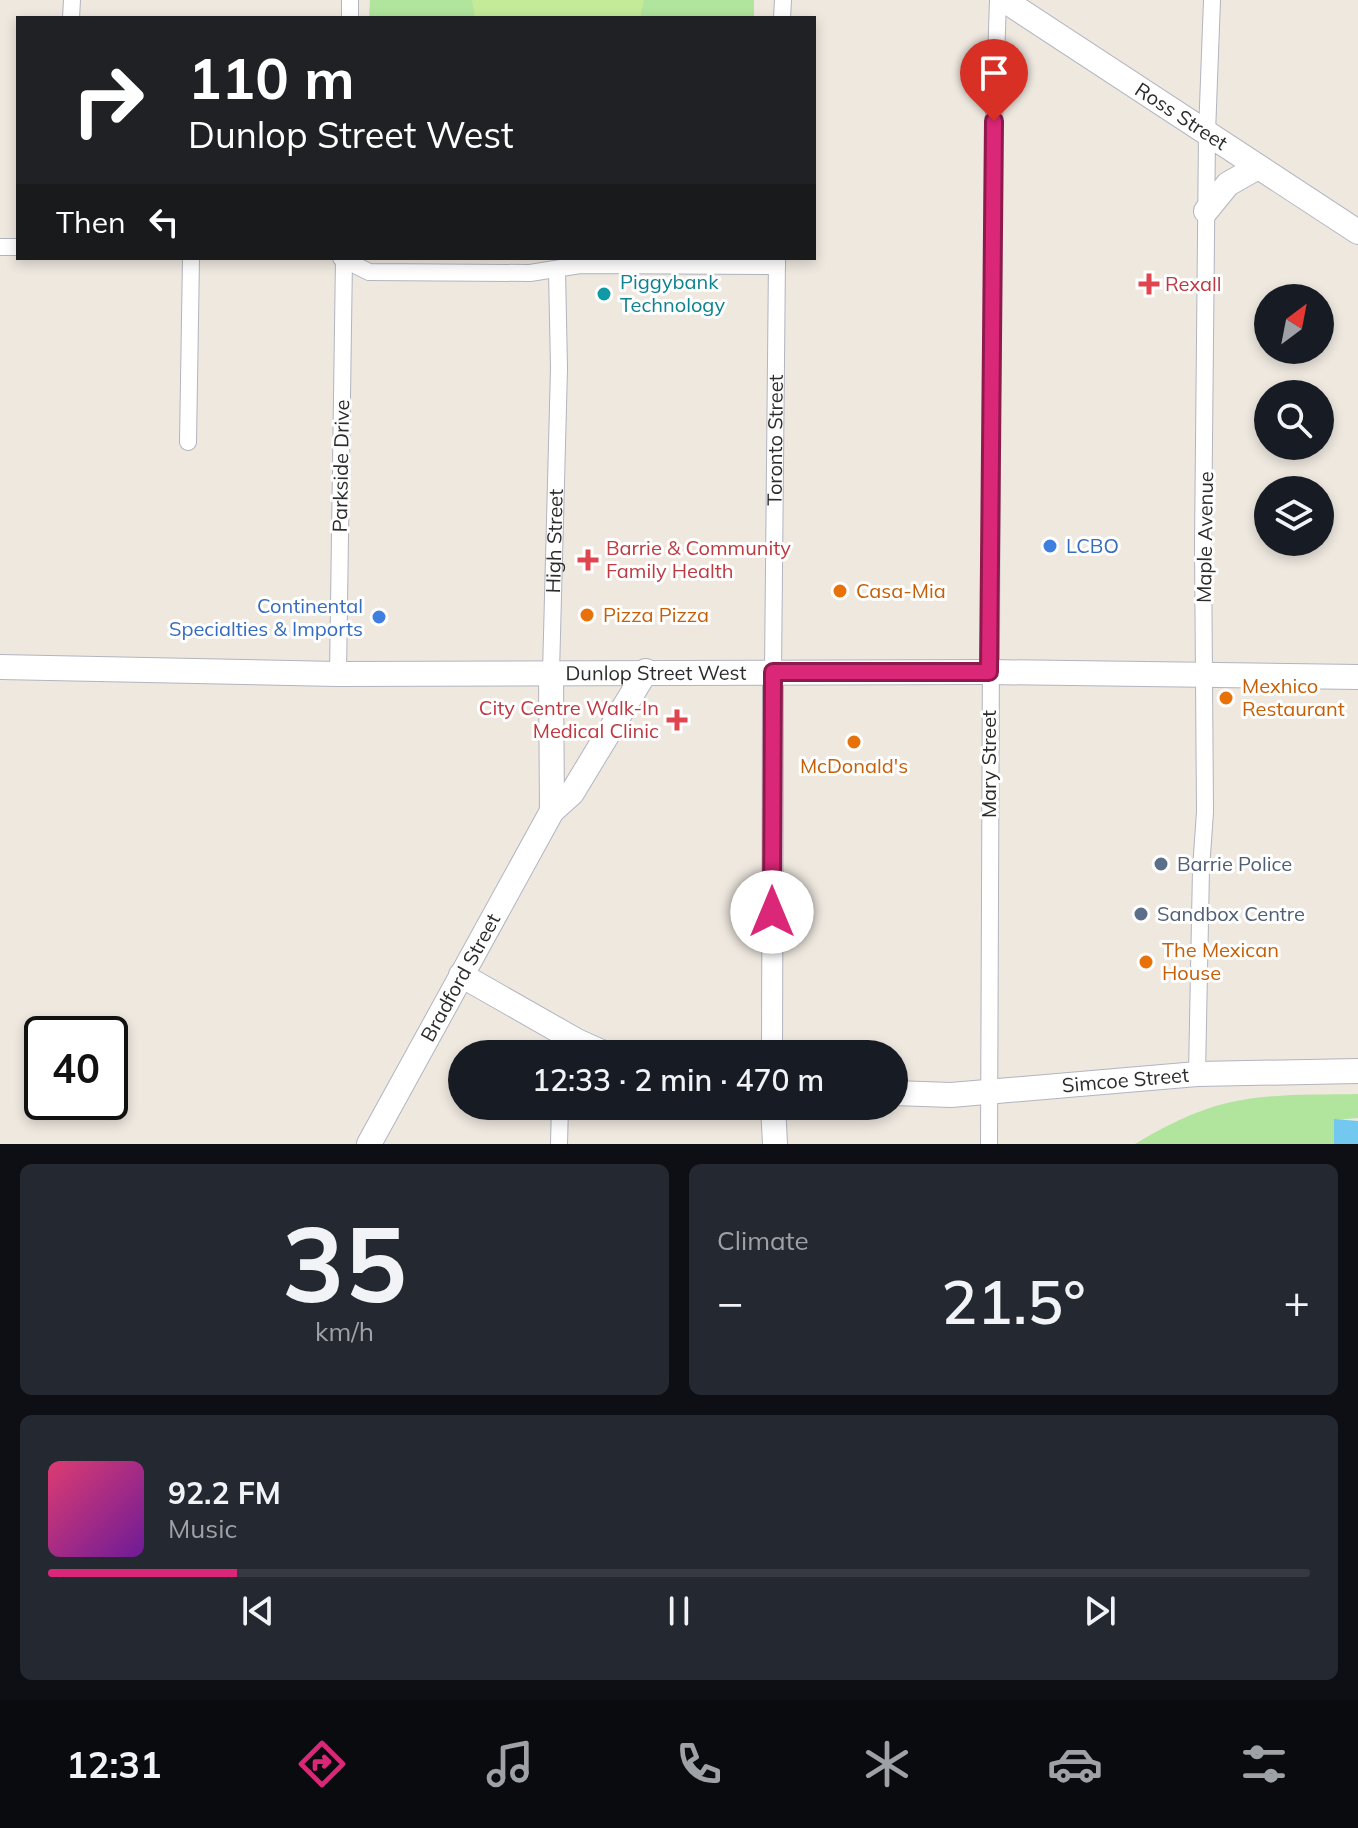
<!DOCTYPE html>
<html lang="en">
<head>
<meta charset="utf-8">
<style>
  :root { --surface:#171b24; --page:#242831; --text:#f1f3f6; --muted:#9ea1a6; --line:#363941; --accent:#db2777 }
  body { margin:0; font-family:Mulish,sans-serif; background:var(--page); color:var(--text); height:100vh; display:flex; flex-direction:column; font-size:30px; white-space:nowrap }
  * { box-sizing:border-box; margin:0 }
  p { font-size:26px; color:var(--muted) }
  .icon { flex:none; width:44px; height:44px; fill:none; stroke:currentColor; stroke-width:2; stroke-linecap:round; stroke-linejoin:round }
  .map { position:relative; height:1144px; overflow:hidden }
  .side { display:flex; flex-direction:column; gap:20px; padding:20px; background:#0d0f14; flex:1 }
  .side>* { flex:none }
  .banner { position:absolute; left:16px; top:16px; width:800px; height:244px; border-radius:0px; box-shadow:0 4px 12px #0003; background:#202124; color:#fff; overflow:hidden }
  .needle { width:52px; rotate:32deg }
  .buttons { position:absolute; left:1254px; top:284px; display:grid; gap:16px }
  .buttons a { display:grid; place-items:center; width:80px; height:80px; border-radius:50%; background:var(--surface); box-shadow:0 4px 12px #0003; font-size:40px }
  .speed { position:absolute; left:24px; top:1016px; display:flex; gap:16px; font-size:40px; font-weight:700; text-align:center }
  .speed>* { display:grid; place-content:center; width:104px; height:104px; border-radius:50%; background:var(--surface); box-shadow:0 4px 12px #0003; line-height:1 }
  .speed .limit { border:4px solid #111; border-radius:12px; background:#fff; color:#111 }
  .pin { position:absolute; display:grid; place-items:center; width:68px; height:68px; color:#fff; margin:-82px -34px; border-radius:50% 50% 50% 0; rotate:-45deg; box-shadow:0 0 8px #0007 }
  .pin .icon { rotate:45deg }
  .me { position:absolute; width:88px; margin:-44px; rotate:0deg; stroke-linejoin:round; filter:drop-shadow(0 0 6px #0008) }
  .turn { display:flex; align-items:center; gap:28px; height:168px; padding:0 40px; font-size:36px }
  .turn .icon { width:104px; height:104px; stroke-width:2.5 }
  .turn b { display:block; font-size:56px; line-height:68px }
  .then { display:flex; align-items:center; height:76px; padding:0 40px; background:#0003; gap:16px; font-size:30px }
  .big { font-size:60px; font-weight:600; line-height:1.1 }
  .side .widget { flex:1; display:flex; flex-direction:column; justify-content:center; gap:12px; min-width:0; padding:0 28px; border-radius:12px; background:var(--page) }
  .side .dial { align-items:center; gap:0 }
  .dial b { font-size:104px; line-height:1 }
  .song { display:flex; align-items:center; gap:24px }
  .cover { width:96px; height:96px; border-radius:12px; background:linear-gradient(135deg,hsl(340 70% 55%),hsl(280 70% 35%)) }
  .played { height:8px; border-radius:4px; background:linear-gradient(90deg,var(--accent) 15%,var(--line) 15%) }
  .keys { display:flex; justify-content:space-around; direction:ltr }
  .heat { display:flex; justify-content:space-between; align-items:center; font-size:44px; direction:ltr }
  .side .tiles { flex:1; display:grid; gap:20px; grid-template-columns:1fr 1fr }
  .widget:last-child { grid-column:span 2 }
  .trip { position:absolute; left:448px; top:1040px; width:460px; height:80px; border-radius:40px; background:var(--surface); box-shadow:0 4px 12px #0003; font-weight:600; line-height:80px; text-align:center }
  .tabs { display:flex; height:128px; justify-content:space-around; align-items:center; background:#090b0e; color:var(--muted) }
  .tabs .icon { width:56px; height:56px }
  .tabs .on { color:var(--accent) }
  .tabs b { font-size:36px; color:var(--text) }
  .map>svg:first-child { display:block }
  .green { fill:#b1e49c }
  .pitch { fill:#c3eb98 }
  .water { fill:#73c8ef }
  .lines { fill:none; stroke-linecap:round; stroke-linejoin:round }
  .minor-casing { stroke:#b2b4c0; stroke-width:18 }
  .tertiary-casing { stroke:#b2b4c0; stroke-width:22 }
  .secondary-casing { stroke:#b2b4c0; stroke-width:26 }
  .minor { stroke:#fff; stroke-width:16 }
  .tertiary { stroke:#fff; stroke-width:20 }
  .secondary { stroke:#fff; stroke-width:24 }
  .route-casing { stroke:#8e194d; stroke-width:20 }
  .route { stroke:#db2777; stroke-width:14 }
  .health-dot { fill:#e0444e; stroke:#fff; stroke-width:3 }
  .culture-dot { fill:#0f9aa8; stroke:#fff; stroke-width:3 }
  .shop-dot { fill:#3f7fe0; stroke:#fff; stroke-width:3 }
  .food-dot { fill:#e8710a; stroke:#fff; stroke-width:3 }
  .service-dot { fill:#5c6f8a; stroke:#fff; stroke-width:3 }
  .labels { text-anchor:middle; stroke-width:6; stroke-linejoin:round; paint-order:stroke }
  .street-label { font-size:20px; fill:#2c2c2c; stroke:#fff }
  .culture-label { font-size:20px; fill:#0d838f; stroke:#fff; text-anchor:start }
  .health-label { font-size:20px; fill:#be3a42; stroke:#fff; text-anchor:start }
  .shop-label { font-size:20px; fill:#366cbe; stroke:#fff; text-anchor:start }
  .food-label { font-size:20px; fill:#c56008; stroke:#fff; text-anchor:start }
  .service-label { font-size:20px; fill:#4e5e75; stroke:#fff; text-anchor:start }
</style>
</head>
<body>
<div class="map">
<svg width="1358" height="1144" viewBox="0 0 1358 1144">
  <rect width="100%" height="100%" fill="#eee8df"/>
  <g class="green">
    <path d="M 370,0 L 754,0 L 754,18 L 369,18 Z"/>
    <path d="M 1358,1094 L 1358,1118 L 1334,1120 L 1334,1144 L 1135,1144 C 1163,1127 1194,1111 1227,1103 C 1268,1093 1315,1095 1358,1094 Z"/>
  </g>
  <path class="pitch" d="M 472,0 L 644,0 L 640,18 L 475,18 Z"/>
  <path class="water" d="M 1334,1119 L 1358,1121 L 1358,1144 L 1334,1144 Z"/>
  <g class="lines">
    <g class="minor-casing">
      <g id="minor">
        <path d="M 71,18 L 72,0"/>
        <path d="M 350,18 L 350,0"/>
        <path d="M 782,18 L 783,0"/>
        <path d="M 0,247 L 18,247"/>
        <path d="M 341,258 L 369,272 L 530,273 L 580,265 L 777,266"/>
        <path d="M 188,442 L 191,258"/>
        <path id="s1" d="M 773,672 L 777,258"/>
        <path id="s2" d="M 551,673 L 559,368 L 557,271"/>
        <path d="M 338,674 L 344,258"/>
        <path d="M 1197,1074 L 1201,869 L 1205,812 L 1203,545 L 1207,133 L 1212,0"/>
        <path d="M 559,1144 L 560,1106"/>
        <path d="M 989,1144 L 993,151 L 998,0"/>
      </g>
    </g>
    <g class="tertiary-casing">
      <path id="tertiary" d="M 772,1054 L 773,672"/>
    </g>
    <g class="secondary-casing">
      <g id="secondary">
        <path id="s3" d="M 1004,0 L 1358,232"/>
        <path d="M 1206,211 L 1228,184 L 1258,167"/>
        <path id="s4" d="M 0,667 L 338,674 L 989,672 L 1358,677"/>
        <path d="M 551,673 L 552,811"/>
        <path d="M 461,975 L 577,1041 L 606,1054"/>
        <path id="s5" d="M 894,1093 L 951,1095 L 1197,1074 L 1358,1071"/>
        <path d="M 773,1106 L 775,1144"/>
        <path id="s6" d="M 369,1144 L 552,811 L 572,793 L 646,671"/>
      </g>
    </g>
    <use href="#minor" class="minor"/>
    <use href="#tertiary" class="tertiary"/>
    <use href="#secondary" class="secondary"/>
  </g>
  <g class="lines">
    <g class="route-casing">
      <path id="route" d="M 772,912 L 773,672 L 989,672 L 994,121"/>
    </g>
    <use href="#route" class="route"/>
  </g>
  <g class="health-dot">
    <path d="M1145 272h8v8h8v8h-8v8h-8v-8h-8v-8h8z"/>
    <path d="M584 548h8v8h8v8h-8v8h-8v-8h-8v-8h8z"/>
    <path d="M673 708h8v8h8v8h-8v8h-8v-8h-8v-8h8z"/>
  </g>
  <circle class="culture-dot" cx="604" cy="294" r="8"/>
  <g class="shop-dot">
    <circle cx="1050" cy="546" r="8"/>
    <circle cx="379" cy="617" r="8"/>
  </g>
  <g class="food-dot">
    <circle cx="840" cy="591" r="8"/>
    <circle cx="587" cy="615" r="8"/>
    <circle cx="1226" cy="698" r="8"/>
    <circle cx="854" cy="742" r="8"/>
    <circle cx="1146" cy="962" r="8"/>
  </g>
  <g class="service-dot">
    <circle cx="1161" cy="864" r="8"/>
    <circle cx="1141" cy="914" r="8"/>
  </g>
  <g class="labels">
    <g class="street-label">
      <text dy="7" stroke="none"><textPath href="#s3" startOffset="212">Ross Street</textPath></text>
      <text dy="7" stroke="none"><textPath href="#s1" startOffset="232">Toronto Street</textPath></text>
      <text transform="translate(341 466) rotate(-89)" y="7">Parkside Drive</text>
      <text transform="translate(1205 537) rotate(-89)" y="7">Maple Avenue</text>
      <text dy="7" stroke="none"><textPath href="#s2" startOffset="132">High Street</textPath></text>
      <text dy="7" stroke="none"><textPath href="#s4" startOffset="656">Dunlop Street West</textPath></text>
      <text transform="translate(989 764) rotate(-90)" y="7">Mary Street</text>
      <text dy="7" stroke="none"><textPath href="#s6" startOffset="190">Bradford Street</textPath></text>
      <text dy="7" stroke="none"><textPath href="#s5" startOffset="232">Simcoe Street</textPath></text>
    </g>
    <g class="culture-label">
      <text x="620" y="289">Piggybank<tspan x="620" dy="23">Technology</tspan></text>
    </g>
    <g class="health-label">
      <text x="1165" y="291">Rexall</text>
      <text x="606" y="555">Barrie &amp; Community<tspan x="606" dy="23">Family Health</tspan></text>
      <text x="659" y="715" text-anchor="end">City Centre Walk-In<tspan x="659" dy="23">Medical Clinic</tspan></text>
    </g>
    <g class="shop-label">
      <text x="1066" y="553">LCBO</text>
      <text x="363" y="613" text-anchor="end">Continental<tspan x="363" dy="23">Specialties &amp; Imports</tspan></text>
    </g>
    <g class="food-label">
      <text x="856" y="598">Casa-Mia</text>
      <text x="603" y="622">Pizza Pizza</text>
      <text x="1242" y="693">Mexhico<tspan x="1242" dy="23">Restaurant</tspan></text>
      <text x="854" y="773" text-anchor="middle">McDonald's</text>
      <text x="1162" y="957">The Mexican<tspan x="1162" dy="23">House</tspan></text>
    </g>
    <g class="service-label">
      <text x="1177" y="871">Barrie Police</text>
      <text x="1157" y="921">Sandbox Centre</text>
    </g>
  </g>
</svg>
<div class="buttons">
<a><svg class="needle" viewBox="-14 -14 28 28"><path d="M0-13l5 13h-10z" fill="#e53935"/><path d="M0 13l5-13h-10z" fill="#9ea1a6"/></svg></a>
<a><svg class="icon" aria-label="search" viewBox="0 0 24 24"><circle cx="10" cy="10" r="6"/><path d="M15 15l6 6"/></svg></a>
<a><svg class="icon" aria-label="layers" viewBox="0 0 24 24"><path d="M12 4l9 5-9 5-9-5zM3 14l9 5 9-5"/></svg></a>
</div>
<div class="speed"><div class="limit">40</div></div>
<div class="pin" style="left:994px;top:121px;background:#d93025"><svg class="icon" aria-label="arrive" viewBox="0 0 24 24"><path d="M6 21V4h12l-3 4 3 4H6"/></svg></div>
<svg class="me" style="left:772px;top:912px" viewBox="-20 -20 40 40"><circle r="19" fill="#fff"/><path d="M0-13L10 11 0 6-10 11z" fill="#db2777"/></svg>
<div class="trip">12:33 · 2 min · 470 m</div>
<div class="banner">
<div class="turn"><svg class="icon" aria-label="right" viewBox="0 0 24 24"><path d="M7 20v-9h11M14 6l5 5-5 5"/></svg><div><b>110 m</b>Dunlop Street West</div></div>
<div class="then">Then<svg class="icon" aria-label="left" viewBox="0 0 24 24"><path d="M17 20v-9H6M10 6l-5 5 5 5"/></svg></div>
</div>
</div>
<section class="side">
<div class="tiles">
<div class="widget dial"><b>35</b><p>km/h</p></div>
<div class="widget"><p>Climate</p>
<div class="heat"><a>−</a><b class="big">21.5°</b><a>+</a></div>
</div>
<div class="widget">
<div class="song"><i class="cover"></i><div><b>92.2 FM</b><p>Music</p></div></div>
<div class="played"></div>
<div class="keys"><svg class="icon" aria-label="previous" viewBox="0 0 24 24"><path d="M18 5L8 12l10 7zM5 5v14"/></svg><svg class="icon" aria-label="pause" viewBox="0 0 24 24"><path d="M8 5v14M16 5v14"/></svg><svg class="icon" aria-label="next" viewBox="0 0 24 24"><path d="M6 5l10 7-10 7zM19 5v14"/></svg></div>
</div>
</div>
</section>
<nav class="tabs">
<b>12:31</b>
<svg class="icon on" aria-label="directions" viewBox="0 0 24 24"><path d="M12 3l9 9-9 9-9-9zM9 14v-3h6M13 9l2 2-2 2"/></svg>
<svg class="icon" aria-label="music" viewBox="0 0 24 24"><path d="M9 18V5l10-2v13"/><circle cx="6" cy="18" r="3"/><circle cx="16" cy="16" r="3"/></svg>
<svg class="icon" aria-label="phone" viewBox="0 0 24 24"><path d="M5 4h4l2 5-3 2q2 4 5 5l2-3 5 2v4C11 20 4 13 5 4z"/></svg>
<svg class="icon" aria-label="climate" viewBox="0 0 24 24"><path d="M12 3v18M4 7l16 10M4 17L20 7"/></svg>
<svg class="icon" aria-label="car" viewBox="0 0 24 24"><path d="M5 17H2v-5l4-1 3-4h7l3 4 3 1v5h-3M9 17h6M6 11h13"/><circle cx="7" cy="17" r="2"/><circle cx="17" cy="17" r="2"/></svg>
<svg class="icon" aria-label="filters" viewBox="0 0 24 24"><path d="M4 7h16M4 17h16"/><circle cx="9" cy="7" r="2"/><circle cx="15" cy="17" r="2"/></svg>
</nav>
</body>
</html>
